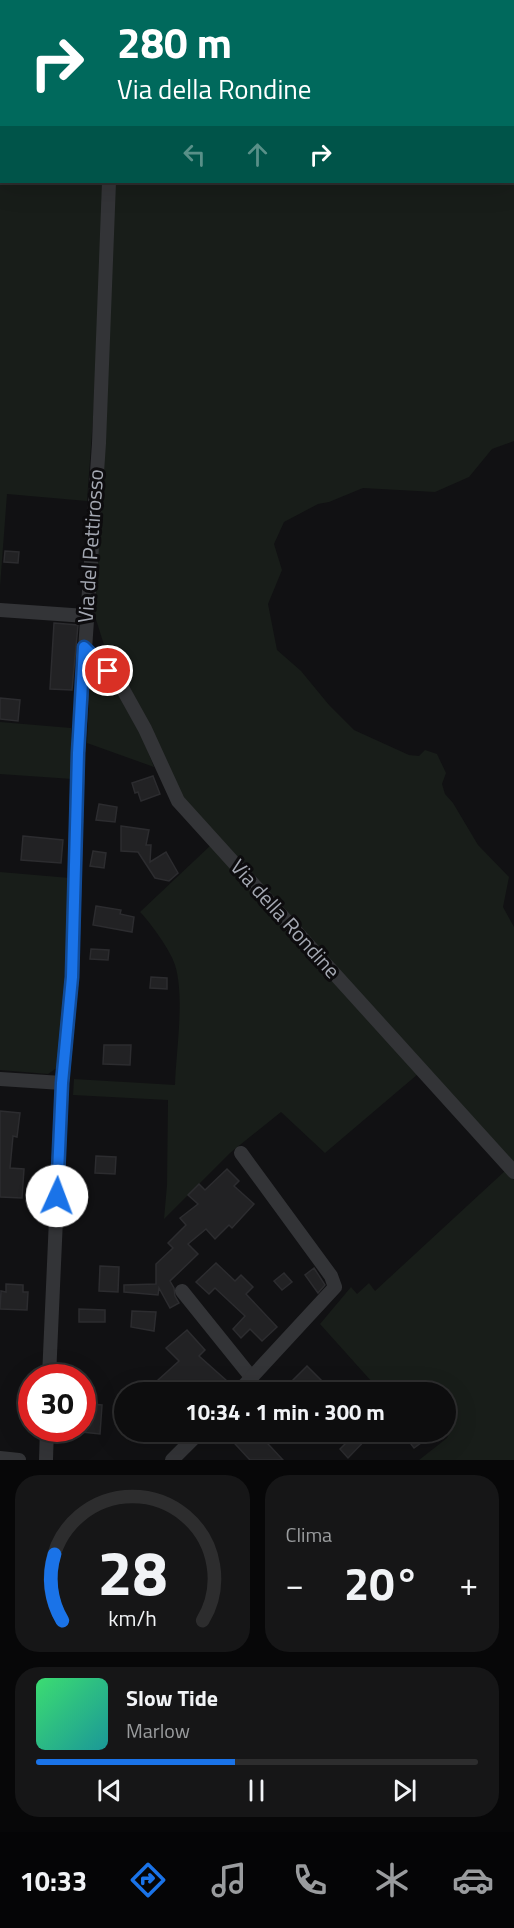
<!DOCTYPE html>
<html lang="it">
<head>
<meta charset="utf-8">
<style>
  :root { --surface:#0d0d0e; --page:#161617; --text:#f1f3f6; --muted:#9a9c9e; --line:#2d2d2e; --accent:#1a73e8 }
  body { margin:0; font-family:"Titillium Web",sans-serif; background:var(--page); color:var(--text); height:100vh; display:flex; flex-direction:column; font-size:22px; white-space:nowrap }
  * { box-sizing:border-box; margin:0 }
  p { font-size:20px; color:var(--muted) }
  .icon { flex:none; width:33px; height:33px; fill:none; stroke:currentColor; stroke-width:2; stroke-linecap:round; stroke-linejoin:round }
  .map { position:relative; height:1460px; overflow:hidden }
  .details { display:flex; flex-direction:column; gap:15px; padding:15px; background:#070708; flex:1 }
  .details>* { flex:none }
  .guide { position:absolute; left:0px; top:0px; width:514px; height:183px; box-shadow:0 6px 24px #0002,0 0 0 2px var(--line); background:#00695c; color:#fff; overflow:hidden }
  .speed { position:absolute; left:18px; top:1364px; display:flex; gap:12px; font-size:30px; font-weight:700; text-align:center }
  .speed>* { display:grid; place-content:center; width:78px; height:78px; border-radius:50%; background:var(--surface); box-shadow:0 6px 24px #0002,0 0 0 2px var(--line); line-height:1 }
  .speed .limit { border:9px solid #d22; background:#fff; color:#111 }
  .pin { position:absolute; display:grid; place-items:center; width:51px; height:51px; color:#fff; margin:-26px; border:3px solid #fff; border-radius:50%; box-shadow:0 2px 6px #0007 }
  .me { position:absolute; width:66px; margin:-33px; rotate:2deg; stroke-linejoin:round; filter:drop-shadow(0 0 4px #0008) }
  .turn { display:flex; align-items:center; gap:21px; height:126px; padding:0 18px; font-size:27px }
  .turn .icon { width:78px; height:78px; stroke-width:2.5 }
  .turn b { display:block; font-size:42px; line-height:51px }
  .lanes { display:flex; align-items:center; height:57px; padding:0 18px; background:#0003; justify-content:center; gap:30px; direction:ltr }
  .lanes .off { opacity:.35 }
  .big { font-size:45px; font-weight:700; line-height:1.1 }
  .details .widget { flex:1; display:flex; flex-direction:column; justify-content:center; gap:9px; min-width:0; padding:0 21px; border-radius:24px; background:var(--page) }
  .details .dial { align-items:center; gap:0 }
  .dial svg { height:156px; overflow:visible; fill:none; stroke:var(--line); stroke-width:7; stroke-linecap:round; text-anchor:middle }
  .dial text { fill:var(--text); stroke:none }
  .song { display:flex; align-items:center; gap:18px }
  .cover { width:72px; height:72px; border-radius:9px; background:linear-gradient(135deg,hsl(140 70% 55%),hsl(180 70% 35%)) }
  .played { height:6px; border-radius:3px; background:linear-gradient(90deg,var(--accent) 45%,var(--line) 45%) }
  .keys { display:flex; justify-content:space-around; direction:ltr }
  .heat { display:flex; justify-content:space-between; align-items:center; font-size:33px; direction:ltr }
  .details .tiles { flex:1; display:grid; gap:15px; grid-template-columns:1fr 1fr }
  .widget:last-child { grid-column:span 2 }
  .trip { position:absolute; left:114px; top:1382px; width:342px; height:60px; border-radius:30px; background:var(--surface); box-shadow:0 6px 24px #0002,0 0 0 2px var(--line); font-weight:700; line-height:60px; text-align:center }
  .menu { display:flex; height:96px; justify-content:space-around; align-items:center; background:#050506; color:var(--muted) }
  .menu .icon { width:42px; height:42px }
  .menu .current { color:var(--accent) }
  .menu b { font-size:27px; color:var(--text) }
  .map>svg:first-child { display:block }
  .green { fill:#181d19 }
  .building { fill:#222224; stroke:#2c2c2f; stroke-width:1.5 }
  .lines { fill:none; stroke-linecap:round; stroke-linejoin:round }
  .minor { stroke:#333437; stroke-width:14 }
  .route-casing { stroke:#114b97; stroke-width:15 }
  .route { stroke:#1a73e8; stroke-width:10 }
  .labels { text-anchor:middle; stroke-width:6; stroke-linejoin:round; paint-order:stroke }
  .street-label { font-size:21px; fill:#a4a8b2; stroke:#0d0c0e }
</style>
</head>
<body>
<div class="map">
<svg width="514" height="1460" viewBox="0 0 514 1460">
  <rect width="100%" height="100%" fill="#111113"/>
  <g class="green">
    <path d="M 17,0 L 514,0 L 514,441 L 492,449 L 469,477 L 435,492 L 363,488 L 329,502 L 318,504 L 284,522 L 274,544 L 282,570 L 268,604 L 277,650 L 301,671 L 329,705 L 354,730 L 409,755 L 419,756 L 425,750 L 437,754 L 446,773 L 442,784 L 445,794 L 453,803 L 478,845 L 509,877 L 503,907 L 514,927 L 514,1167 L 183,799 L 122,680 L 109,661 L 94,613 L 113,182 L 513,182 L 513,2 Z"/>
    <path d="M 0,126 L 2,182 L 104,182 L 98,350 L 87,501 L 7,494 L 0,587 Z"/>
    <path d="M 98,676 L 112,682 L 140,732 L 154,767 L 87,743 L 90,681 L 92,677 Z"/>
    <path d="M 0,722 L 71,728 L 72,779 L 0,774 Z"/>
    <path d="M 211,845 L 418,1074 L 325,1153 L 281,1112 L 230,1153 L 164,1219 L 167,1185 L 168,1100 L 73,1095 L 74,1079 L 175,1085 C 176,1051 185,997 175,965 C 171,951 150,922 140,912 Z"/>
    <path d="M 0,872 L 70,878 L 62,1033 L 58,1067 L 48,1074 L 0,1070 Z"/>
    <path d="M 506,1170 L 514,1180 L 514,1460 L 419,1460 L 447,1438 L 449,1433 L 446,1423 L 446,1392 L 416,1392 L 413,1390 L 411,1392 L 381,1392 L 320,1324 L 351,1287 L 357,1294 L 369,1283 L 375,1291 Z"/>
  </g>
  <g class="building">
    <path d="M 5,551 L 19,552 L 18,563 L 4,562 Z"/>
    <path d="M 54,623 L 78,625 L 72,690 L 50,689 Z"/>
    <path d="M 0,698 L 20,700 L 18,721 L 0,719 Z"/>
    <path d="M 153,776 L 160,794 L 141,801 L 138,792 L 135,793 L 132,783 Z"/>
    <path d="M 99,804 L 117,807 L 115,822 L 96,820 Z"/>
    <path d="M 121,826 L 149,830 L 146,845 L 151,845 L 150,862 L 166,852 L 178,873 L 169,881 L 155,878 L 138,852 L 121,851 Z"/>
    <path d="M 23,836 L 63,840 L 61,863 L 21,860 Z"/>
    <path d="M 93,851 L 106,853 L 104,868 L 90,866 Z"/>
    <path d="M 96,906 L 121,910 L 120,914 L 134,917 L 132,932 L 93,925 Z"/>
    <path d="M 91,949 L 109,950 L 108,960 L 90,959 Z"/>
    <path d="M 151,977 L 167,978 L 167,989 L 150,988 Z"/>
    <path d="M 104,1045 L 131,1045 L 130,1065 L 103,1064 Z"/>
    <path d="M 0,1111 L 20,1113 L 17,1137 L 13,1136 L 10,1168 L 24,1169 L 22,1198 L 0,1197 Z"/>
    <path d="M 96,1156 L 116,1157 L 115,1174 L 95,1173 Z"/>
    <path d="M 227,1169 L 239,1181 L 234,1186 L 254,1204 L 232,1228 L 229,1225 L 215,1239 L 206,1229 L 188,1244 L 198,1254 L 170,1281 L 174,1288 L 175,1296 L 179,1303 L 170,1308 L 159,1288 L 158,1295 L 124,1292 L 124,1285 L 156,1284 L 156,1264 L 173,1248 L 168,1243 L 186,1225 L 180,1218 L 198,1204 L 188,1195 L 199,1184 L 205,1190 Z"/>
    <path d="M 216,1263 L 235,1281 L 241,1275 L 253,1287 L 246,1294 L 277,1327 L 262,1341 L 250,1329 L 241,1338 L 233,1329 L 245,1316 L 215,1288 L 209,1294 L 196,1282 Z"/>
    <path d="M 100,1266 L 119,1267 L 118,1292 L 99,1291 Z"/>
    <path d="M 314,1268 L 325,1285 L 318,1293 L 305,1275 Z"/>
    <path d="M 284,1273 L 292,1282 L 282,1290 L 274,1281 Z"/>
    <path d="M 6,1284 L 23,1285 L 23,1292 L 28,1292 L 27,1310 L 0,1309 L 1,1291 L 6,1292 Z"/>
    <path d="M 79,1309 L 105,1310 L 105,1322 L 79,1322 Z"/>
    <path d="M 132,1311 L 156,1312 L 154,1331 L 131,1327 Z"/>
    <path d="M 187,1330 L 205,1350 L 199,1356 L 227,1381 L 219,1389 L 217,1387 L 213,1392 L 167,1392 L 158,1380 L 179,1361 L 166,1348 Z"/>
    <path d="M 307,1366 L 333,1392 L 303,1392 L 292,1381 Z"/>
    <path d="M 82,1403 L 102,1405 L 100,1434 L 82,1432 Z"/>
    <path d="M 223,1431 L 256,1431 L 283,1460 L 250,1460 Z"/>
    <path d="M 358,1431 L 374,1431 L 348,1458 L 340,1449 Z"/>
    <path d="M 401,1431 L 418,1431 L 425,1440 L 414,1448 Z"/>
  </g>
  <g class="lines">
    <g class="minor">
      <path d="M 13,0 L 14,2"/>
      <path d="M 0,610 L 86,616"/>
      <path d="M 84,647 L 120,684 L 145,729 L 178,801 L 514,1172"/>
      <path d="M 0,1079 L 62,1083"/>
      <path d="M 182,1291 L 252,1378"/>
      <path d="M 49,1377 L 62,1083 L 72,977 L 78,753 L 99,443 L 109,182"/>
      <path d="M 238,1392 L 335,1287 L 331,1276 L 241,1153"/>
      <path d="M 0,1458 L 19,1460"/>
      <path d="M 46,1460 L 47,1428"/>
      <path d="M 172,1460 L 201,1431"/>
    </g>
  </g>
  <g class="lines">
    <g class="route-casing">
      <path id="route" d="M 57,1196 L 62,1083 L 72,977 L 78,753 L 84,647 L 108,671"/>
    </g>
    <use href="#route" class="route"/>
  </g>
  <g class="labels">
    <g class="street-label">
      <text transform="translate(91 546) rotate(-86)" y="7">Via del Pettirosso</text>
      <text transform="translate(285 919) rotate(48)" y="7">Via della Rondine</text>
    </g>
  </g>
</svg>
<div class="speed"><div class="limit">30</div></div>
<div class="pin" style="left:108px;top:671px;background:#d93025"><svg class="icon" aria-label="arrive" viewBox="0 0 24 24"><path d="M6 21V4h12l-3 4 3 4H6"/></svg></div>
<svg class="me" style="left:57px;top:1196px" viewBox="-20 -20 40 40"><circle r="19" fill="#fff"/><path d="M0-13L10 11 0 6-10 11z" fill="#1a73e8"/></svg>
<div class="trip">10:34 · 1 min · 300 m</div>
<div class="guide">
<div class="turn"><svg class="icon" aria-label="right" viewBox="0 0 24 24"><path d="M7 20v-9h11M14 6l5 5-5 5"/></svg><div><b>280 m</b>Via della Rondine</div></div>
<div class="lanes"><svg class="icon off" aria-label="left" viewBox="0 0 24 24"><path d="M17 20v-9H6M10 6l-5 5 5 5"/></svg><svg class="icon off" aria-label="ahead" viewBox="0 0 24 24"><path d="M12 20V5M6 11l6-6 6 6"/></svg><svg class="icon" aria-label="right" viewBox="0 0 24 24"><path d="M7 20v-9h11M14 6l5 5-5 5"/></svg></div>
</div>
</div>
<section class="details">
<div class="tiles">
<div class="widget dial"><svg viewBox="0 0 100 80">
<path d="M14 69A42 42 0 1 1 86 69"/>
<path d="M14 69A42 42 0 0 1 10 35" stroke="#1a73e8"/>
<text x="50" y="56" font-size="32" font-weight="700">28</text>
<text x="50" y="72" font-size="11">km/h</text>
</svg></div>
<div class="widget"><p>Clima</p>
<div class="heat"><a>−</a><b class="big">20°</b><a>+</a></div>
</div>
<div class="widget">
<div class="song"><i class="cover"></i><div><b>Slow Tide</b><p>Marlow</p></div></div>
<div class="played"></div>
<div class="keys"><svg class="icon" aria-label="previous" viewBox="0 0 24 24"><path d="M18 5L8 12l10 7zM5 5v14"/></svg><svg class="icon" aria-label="pause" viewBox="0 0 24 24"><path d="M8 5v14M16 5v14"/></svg><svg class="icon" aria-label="next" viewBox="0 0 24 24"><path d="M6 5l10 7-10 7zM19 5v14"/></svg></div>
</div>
</div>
</section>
<nav class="menu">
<b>10:33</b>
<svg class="icon current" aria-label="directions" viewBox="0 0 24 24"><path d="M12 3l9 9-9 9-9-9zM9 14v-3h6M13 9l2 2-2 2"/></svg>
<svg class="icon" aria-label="music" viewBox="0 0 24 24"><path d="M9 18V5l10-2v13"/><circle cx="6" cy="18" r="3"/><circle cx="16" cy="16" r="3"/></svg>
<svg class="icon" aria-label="phone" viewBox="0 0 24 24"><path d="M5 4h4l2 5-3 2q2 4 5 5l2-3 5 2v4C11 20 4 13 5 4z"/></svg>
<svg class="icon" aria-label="climate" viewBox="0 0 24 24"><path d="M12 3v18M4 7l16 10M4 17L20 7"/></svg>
<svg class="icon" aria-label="car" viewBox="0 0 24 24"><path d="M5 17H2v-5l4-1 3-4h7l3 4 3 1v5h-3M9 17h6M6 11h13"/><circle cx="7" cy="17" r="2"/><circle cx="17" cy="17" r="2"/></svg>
</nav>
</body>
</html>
